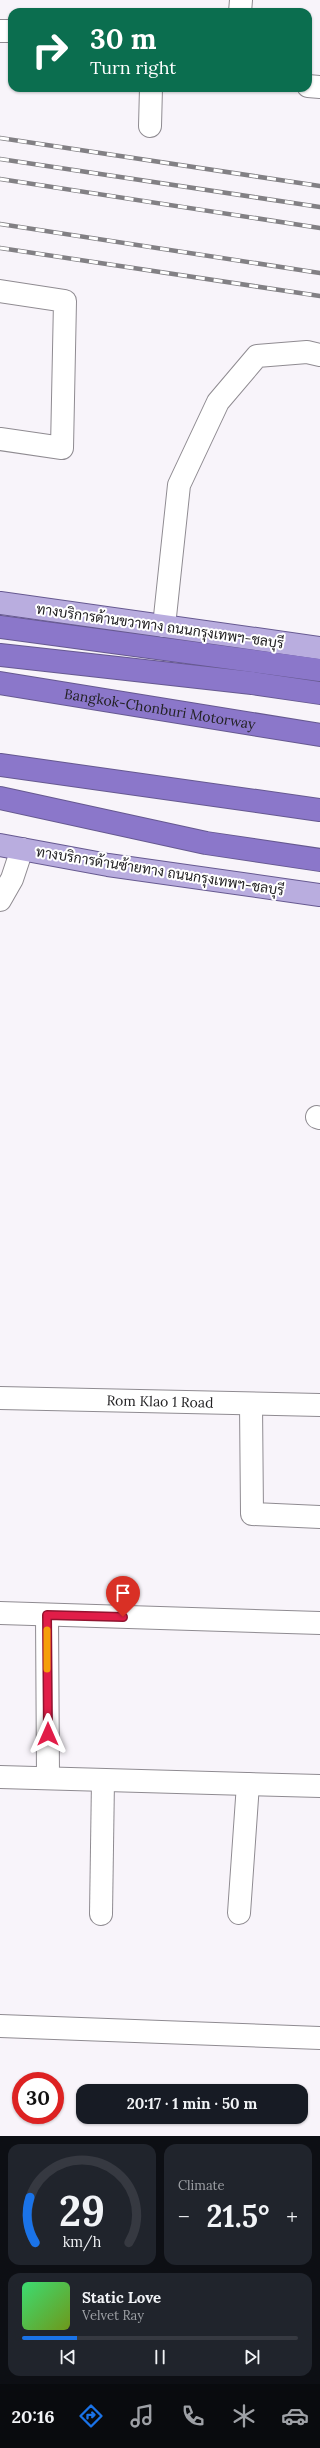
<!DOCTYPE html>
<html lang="en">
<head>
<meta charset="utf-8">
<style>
  :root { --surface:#171b24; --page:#20242c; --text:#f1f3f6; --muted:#9ea1a6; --line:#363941; --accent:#1a73e8 }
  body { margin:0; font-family:Lora,Sarabun,serif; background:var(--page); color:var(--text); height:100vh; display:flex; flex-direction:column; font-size:15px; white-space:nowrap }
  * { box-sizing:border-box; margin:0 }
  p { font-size:13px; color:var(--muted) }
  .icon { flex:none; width:22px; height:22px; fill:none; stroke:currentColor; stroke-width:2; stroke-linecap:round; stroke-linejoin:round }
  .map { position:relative; height:2136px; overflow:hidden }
  .sheet { display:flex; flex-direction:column; gap:8px; padding:8px; background:#0d0f14; flex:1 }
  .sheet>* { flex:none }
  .guide { position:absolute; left:8px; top:8px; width:304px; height:84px; border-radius:12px; box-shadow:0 1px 3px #0004; background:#0b6e4f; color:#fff; overflow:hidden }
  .speed { position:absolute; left:12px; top:2072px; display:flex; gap:8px; font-size:20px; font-weight:700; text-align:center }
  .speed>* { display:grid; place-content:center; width:52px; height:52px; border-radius:50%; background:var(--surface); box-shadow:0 1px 3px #0004; line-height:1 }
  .speed .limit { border:6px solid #d22; background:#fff; color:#111 }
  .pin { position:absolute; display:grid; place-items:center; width:34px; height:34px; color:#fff; margin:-41px -17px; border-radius:50% 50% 50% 0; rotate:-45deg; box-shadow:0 0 4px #0007 }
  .pin .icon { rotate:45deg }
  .me { position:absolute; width:44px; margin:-22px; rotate:0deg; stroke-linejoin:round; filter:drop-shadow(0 0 3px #0008) }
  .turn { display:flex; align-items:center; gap:14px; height:84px; padding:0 16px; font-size:18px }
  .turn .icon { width:52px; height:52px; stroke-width:2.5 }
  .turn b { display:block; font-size:28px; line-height:34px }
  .big { font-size:30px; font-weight:700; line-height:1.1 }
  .sheet .widget { flex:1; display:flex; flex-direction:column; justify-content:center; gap:6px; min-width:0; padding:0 14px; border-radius:12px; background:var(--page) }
  .sheet .dial { align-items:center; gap:0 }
  .dial svg { height:104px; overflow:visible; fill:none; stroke:var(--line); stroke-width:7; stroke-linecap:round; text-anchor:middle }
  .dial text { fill:var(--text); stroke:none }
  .song { display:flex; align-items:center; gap:12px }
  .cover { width:48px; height:48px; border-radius:6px; background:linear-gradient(135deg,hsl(140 70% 55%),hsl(80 70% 35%)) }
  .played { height:4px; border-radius:2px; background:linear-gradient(90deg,var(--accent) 20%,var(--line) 20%) }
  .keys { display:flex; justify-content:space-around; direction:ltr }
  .heat { display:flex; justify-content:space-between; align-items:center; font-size:22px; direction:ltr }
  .sheet .tiles { flex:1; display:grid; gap:8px; grid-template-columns:1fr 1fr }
  .widget:last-child { grid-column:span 2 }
  .trip { position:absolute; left:76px; top:2084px; width:232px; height:40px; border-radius:12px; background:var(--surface); box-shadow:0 1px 3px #0004; font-weight:700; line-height:40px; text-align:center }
  .tab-bar { display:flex; height:64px; justify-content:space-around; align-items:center; background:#090b0e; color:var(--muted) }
  .tab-bar .icon { width:28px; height:28px }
  .tab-bar .selected { color:var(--accent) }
  .tab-bar b { font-size:18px; color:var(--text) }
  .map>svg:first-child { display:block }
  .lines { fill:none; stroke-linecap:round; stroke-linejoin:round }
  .minor-casing { stroke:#8f8b91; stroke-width:24 }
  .major-casing { stroke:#665990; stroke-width:24 }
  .highway-casing { stroke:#665990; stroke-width:24 }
  .minor { stroke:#fff; stroke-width:22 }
  .major { stroke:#b9addf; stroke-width:22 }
  .highway { stroke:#8b77ca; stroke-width:22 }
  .rail-casing { stroke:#828084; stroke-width:4.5 }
  .rail { stroke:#fff; stroke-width:3; stroke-dasharray:9; stroke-linecap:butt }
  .route-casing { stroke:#92132f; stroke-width:10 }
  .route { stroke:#e11d48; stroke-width:7 }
  .slow { stroke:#f59e0b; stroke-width:7 }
  .labels { text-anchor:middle; stroke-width:4; stroke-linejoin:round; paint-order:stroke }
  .street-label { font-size:14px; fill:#222123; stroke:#fff }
</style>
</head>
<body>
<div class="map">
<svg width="320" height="2136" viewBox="0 0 320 2136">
  <rect width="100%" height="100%" fill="#f8f4fa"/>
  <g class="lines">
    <g class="minor-casing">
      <g id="minor">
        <path d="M 240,12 L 241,0"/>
        <path d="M 0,31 L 12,31"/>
        <path d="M 308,86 L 320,87"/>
        <path d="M 150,126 L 151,88"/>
        <path d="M 0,291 L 65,301 L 62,448 L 0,439"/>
        <path d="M 164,626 L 179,485 L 218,402 L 257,356 L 307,352 L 320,355"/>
        <path d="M 0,900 L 12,879 L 22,849"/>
        <path d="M 317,1117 L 320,1118"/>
        <path id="s1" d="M 0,1398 L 320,1405"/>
        <path d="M 251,1404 L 252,1514 L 320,1517"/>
        <path d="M 0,1613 L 320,1623"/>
        <path d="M 47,1615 L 48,1778"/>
        <path d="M 0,1777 L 320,1786"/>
        <path d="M 239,1913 L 248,1784"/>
        <path d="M 101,1914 L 103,1780"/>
        <path d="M 0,2026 L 320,2038"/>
      </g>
    </g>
    <g class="major-casing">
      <g id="major">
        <path d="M 0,603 L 320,648"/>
        <path d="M 0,845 L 108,865 L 320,895"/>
      </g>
    </g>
    <g class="highway-casing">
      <g id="highway">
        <path d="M 0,627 L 320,670"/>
        <path d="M 0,655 L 252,683 L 320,693"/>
        <path id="s2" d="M 0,683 L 320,735"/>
        <path d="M 0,765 L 320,810"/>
        <path d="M 0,798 L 206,843 L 320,860"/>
      </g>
    </g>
    <use href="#minor" class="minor"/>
    <use href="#major" class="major"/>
    <use href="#highway" class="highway"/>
    <g class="rail-casing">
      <g id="rail">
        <path d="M 0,138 L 320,186"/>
        <path d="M 0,159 L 320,207"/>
        <path d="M 0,179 L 320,228"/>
        <path d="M 0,224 L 320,273"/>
        <path d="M 0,248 L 320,296"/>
      </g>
    </g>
    <use href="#rail" class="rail"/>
  </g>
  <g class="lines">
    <g class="route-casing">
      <path id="route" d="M 48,1734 L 47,1615 L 123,1617"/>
    </g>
    <use href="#route" class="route"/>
    <path class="slow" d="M 47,1630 L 47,1669"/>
  </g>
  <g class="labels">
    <g class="street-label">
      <text transform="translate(160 626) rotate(8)" y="5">ทางบริการด้านขวาทาง ถนนกรุงเทพฯ-ชลบุรี</text>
      <text dy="5" stroke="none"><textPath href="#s2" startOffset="162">Bangkok-Chonburi Motorway</textPath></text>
      <text transform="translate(160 871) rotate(9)" y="5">ทางบริการด้านซ้ายทาง ถนนกรุงเทพฯ-ชลบุรี</text>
      <text dy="5" stroke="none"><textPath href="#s1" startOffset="160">Rom Klao 1 Road</textPath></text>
    </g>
  </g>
</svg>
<div class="speed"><div class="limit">30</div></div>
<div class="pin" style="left:123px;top:1617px;background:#d93025"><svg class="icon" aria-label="arrive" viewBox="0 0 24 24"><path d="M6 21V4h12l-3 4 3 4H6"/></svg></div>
<svg class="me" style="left:48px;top:1734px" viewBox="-20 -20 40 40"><path d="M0-17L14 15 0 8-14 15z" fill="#e11d48" stroke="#fff" stroke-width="4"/></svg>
<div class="trip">20:17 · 1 min · 50 m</div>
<div class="guide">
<div class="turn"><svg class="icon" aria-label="right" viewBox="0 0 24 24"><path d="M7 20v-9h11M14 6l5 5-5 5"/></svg><div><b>30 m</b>Turn right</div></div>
</div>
</div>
<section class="sheet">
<div class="tiles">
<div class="widget dial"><svg viewBox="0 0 100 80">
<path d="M14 69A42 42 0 1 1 86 69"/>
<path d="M14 69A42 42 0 0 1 10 34" stroke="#1a73e8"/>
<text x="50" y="56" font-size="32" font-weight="700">29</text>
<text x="50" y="72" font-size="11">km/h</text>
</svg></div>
<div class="widget"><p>Climate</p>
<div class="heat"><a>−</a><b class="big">21.5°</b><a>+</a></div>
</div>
<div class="widget">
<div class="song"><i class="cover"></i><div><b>Static Love</b><p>Velvet Ray</p></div></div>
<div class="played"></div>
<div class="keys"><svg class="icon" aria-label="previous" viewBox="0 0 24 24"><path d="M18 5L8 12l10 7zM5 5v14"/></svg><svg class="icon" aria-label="pause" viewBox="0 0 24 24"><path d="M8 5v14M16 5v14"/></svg><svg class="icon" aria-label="next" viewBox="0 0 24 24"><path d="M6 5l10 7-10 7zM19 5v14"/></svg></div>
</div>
</div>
</section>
<nav class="tab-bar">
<b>20:16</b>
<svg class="icon selected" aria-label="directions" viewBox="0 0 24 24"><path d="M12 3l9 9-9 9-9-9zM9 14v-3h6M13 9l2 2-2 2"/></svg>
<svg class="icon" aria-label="music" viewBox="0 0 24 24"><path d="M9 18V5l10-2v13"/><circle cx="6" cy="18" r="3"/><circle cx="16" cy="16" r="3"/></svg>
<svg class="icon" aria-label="phone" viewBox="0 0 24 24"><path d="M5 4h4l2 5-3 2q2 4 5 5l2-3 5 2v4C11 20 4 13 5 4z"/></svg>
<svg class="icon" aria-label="climate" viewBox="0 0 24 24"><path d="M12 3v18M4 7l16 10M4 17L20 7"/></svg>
<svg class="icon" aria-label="car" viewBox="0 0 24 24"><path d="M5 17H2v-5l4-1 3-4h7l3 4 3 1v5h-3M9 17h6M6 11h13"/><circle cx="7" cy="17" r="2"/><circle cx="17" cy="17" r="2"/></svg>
</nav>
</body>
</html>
